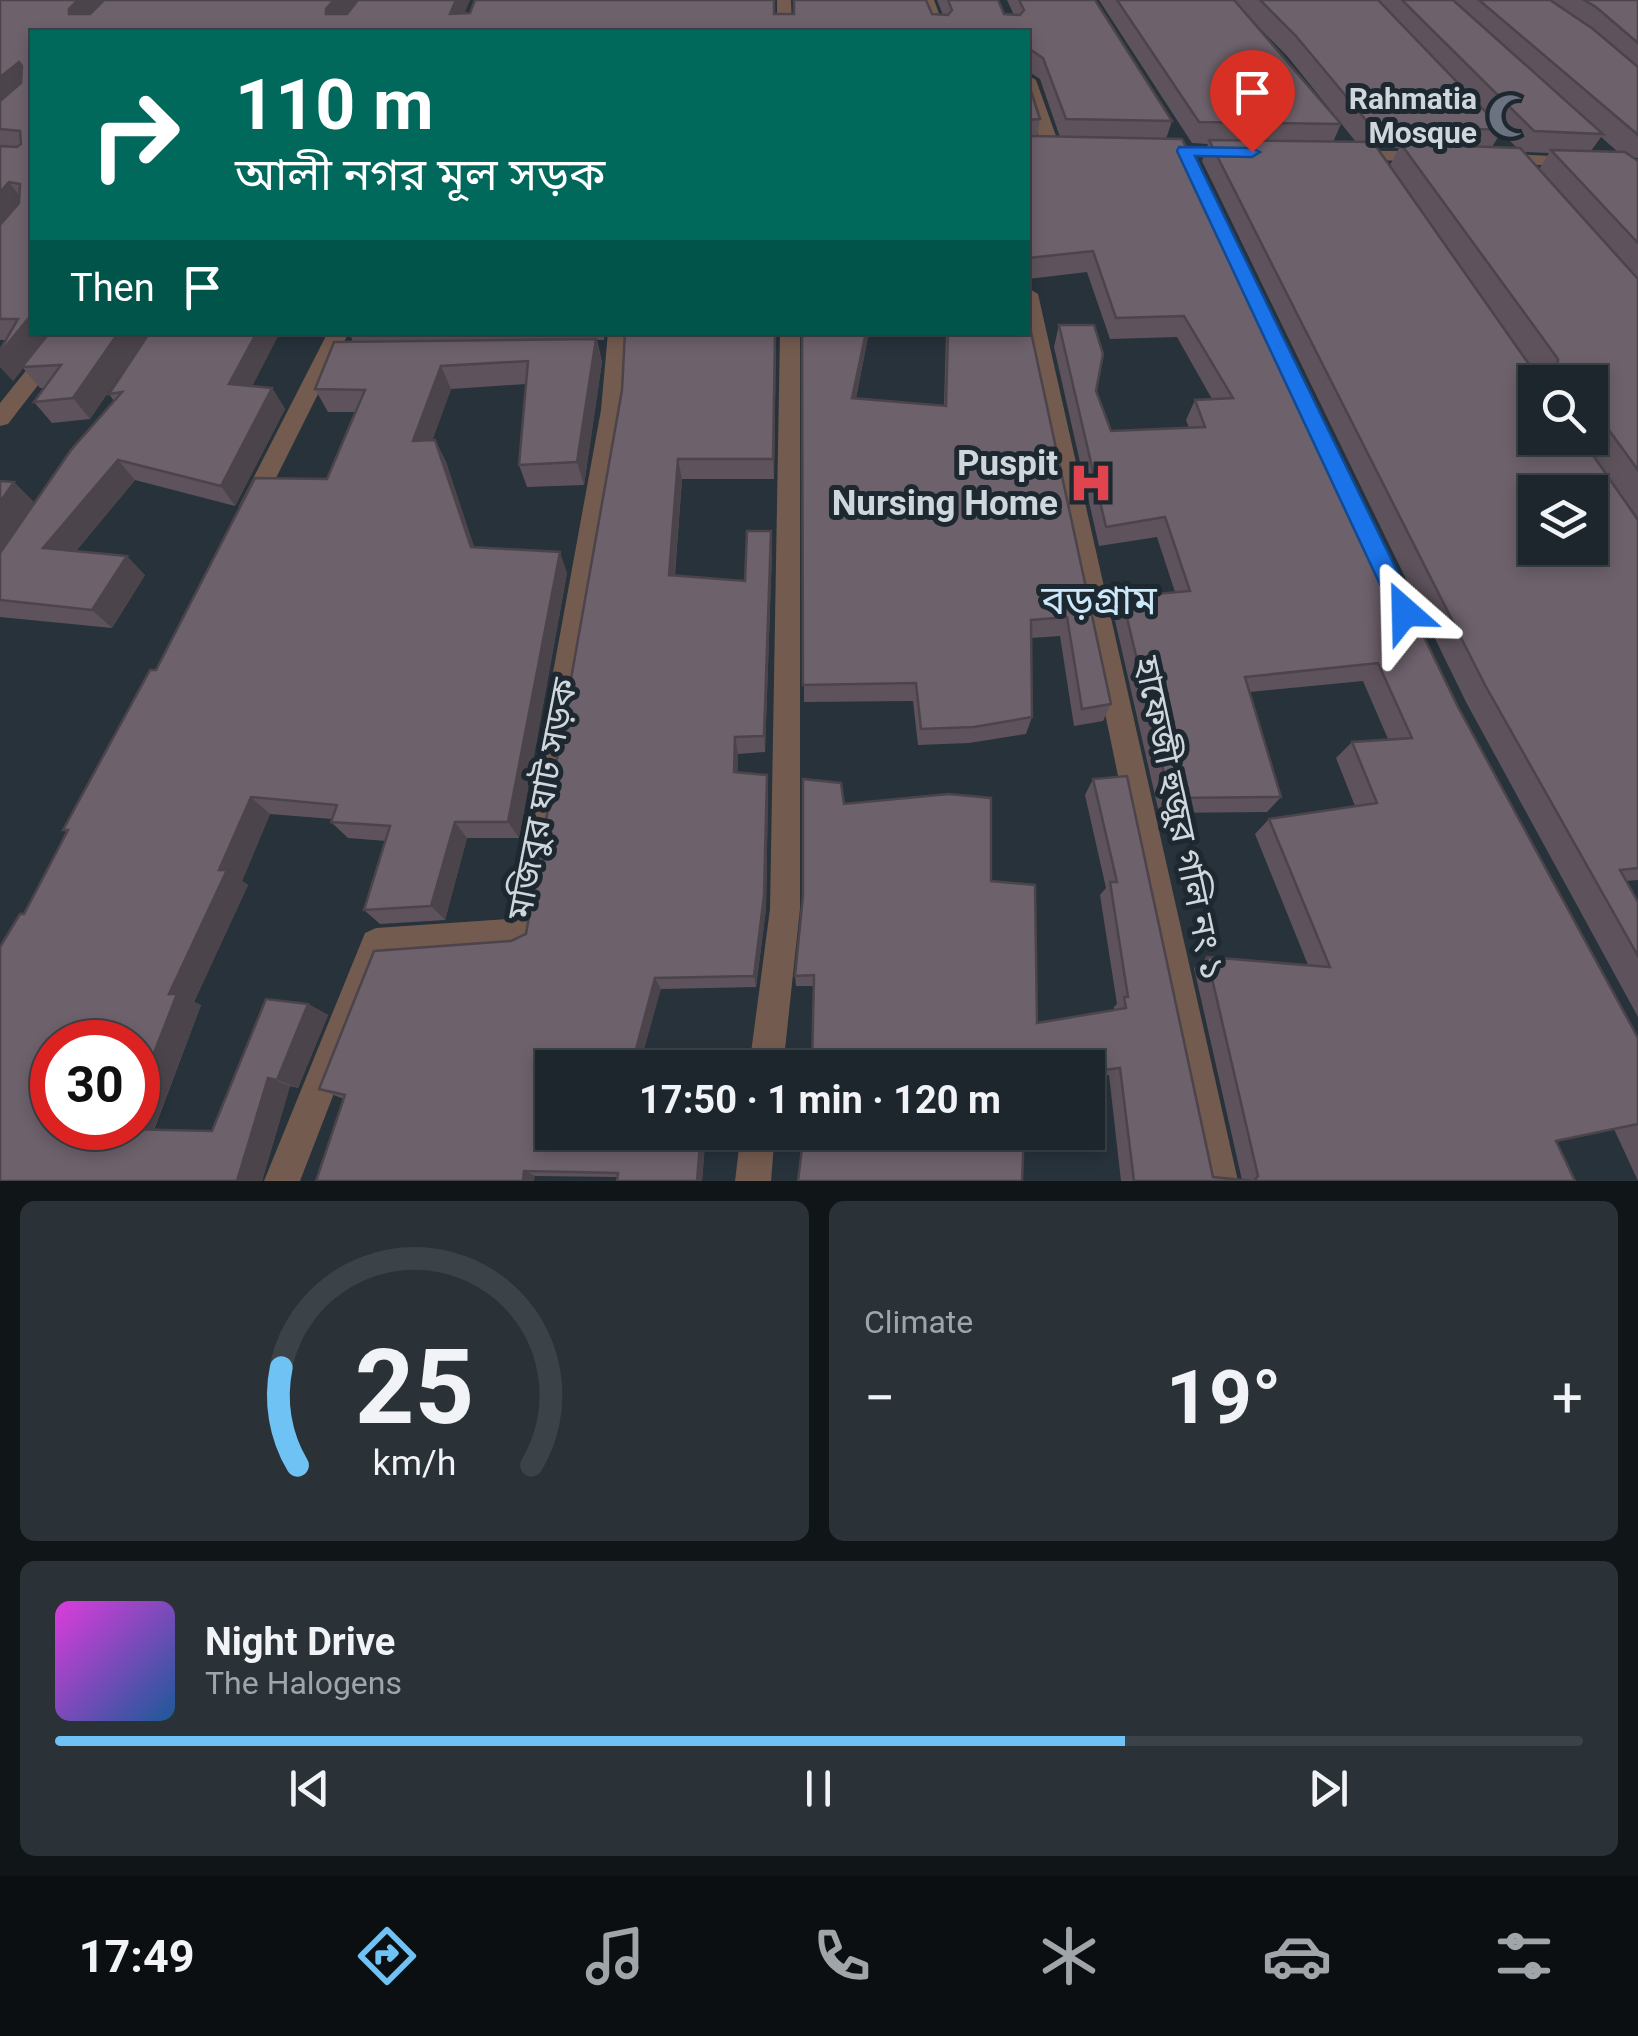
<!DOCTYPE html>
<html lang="en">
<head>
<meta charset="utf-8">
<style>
  :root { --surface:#1d262c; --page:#2a3238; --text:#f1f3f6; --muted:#a0a5a9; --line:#3b4348; --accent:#6fc2f4 }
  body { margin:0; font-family:Roboto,"Noto Sans Bengali",sans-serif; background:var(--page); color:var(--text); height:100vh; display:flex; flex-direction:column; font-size:38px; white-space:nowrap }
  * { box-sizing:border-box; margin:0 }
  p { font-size:32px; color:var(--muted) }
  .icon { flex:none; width:55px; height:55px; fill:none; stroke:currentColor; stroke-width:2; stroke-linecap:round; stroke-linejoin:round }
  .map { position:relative; height:1181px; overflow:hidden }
  .side { display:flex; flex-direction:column; gap:20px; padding:20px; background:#101518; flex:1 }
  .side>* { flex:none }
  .top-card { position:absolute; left:30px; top:30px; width:1000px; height:305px; border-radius:0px; box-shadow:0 5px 15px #0003,0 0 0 2px var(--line); background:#00695c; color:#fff; overflow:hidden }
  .tools { position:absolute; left:1518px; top:365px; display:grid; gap:20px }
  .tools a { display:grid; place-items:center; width:90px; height:90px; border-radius:0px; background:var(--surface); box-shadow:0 5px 15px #0003,0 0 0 2px var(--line); font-size:50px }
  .speed { position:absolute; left:30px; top:1020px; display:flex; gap:20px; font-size:50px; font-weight:700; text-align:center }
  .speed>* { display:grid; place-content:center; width:130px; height:130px; border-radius:50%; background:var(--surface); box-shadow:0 5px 15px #0003,0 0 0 2px var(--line); line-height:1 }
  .speed .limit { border:15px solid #d22; background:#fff; color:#111 }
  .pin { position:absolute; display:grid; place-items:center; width:85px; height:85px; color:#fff; margin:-102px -42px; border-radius:50% 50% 50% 0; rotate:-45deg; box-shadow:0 0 10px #0007 }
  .pin .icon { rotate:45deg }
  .me { position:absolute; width:110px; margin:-55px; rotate:335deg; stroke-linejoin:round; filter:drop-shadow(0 0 8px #0008) }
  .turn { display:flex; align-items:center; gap:35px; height:210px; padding:0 40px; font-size:45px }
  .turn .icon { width:130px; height:130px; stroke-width:2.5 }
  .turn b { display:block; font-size:70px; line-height:85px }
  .then { display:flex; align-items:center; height:95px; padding:0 40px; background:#0003; gap:20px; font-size:38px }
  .big { font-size:75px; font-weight:700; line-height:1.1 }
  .side .widget { flex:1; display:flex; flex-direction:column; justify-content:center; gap:15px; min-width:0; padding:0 35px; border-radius:15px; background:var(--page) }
  .side .dial { align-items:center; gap:0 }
  .dial svg { height:260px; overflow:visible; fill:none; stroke:var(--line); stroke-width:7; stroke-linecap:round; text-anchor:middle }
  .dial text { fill:var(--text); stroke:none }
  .song { display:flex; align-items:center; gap:30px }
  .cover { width:120px; height:120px; border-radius:15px; background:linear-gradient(135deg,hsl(300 70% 55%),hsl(210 70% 35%)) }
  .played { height:10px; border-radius:5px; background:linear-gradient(90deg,var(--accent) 70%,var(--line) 70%) }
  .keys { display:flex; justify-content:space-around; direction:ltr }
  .heat { display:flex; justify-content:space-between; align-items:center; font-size:55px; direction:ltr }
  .side .tiles { flex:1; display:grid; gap:20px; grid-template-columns:1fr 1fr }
  .widget:last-child { grid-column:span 2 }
  .trip { position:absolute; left:535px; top:1050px; width:570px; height:100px; border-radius:0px; background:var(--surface); box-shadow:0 5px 15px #0003,0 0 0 2px var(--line); font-weight:700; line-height:100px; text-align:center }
  .tab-bar { display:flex; height:160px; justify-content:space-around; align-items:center; background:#0c0f12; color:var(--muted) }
  .tab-bar .icon { width:70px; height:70px }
  .tab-bar .active { color:var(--accent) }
  .tab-bar b { font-size:45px; color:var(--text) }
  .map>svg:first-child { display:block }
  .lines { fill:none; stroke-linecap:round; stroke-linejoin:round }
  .minor { fill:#745b4f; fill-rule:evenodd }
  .wall { fill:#5e535c; fill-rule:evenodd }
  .shaded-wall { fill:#4c444b }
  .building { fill:#6d616b; stroke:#4c444b; stroke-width:2.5; fill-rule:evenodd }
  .route { fill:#1a73e8; stroke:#114b97; stroke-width:2.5 }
  .labels { text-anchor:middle; stroke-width:10; stroke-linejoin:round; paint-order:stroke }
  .far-poi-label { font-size:30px; font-weight:bold; fill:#cfd6dc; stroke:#1d2831; text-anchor:end }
  .poi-label { font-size:35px; font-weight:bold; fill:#cfd6dc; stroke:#1d2831; text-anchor:end }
  .street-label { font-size:35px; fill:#cfd6dc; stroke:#1d2831 }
  .quarter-label { font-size:40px; fill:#cce9fc; stroke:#1d2831 }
</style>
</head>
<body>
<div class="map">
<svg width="1638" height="1181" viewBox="0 0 1638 1181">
  <rect width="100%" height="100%" fill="#27323b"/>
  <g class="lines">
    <g class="minor">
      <path d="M 777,0 L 791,0 L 792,32 L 777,32 Z"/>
      <path d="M 920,0 L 934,0 L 946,32 L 932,32 Z"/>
      <path d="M 1028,75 L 1036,80 L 1061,150 L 1058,154 L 1043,150 L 1028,103 Z"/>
      <path d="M 1153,145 L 1238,147 L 1247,152 L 1238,157 L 1147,154 L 1147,146 Z"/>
      <path d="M 1342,151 L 1428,151 L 1437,156 L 1428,161 L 1348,160 L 1342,159 Z"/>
      <path d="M 1498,153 L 1638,161 L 1638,171 L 1492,162 L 1489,158 Z"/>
      <path d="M 1028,288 L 1038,294 L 1238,1181 L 1202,1181 L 1026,332 Z"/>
      <path d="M 57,332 L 79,332 L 8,424 L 0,426 L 0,403 Z"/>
      <path d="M 328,332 L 349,332 L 259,512 L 243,512 L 239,506 Z"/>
      <path d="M 608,332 L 628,332 L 623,410 L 536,934 L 532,945 L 521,949 L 386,959 L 300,1181 L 264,1181 L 365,933 L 376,928 L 508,919 L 601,410 Z"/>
      <path d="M 780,332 L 800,332 L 800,909 L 783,1068 L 749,1068 L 770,909 Z"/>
      <path d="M 741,1132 L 775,1132 L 771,1181 L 735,1181 Z"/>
    </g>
  </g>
  <g class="wall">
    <path d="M 0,0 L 347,14 L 358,0 L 470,0 L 464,13 L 943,15 L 937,0 L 998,0 L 1004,14 L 1014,15 L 1007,0 L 1095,0 L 1172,121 L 1166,139 L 1458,707 L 1638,1038 L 1638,1181 L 1614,1129 L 1556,1141 L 1575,1181 L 1121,1181 L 1109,1075 L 1088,1079 L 1088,1068 L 814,986 L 796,986 L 795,976 L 844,804 L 991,881 L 1037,1023 L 1114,1010 L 1114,1007 L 1117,1004 L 1100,895 L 1106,888 L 1085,795 L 1093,779 L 1213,1177 L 1242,1180 L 1194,968 L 1207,957 L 1308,965 L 1255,834 L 1269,819 L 1355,806 L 1336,758 L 1352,742 L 1388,739 L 1363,681 L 1250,692 L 1281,797 L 1267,812 L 1159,813 L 1114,616 L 1122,597 L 1175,592 L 1157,537 L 1099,546 L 1054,347 L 1059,325 L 1096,391 L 1111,431 L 1189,428 L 1186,420 L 1195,400 L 1212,399 L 1177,337 L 1110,339 L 1087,272 L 1028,279 L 1028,32 L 32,32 L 32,332 L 149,332 L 90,419 L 52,423 L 34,402 L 44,388 L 40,388 L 23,368 L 13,381 L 6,340 L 0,340 ZM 1029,72 L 1040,79 L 1060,137 L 1037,137 L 1040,119 L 1028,82 Z"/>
    <path d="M 1099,0 L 1638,0 L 1638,158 L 1632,157 L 1638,161 L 1638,518 L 1581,438 L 1590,438 L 1590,382 L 1535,382 L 1638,520 L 1638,880 L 1626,881 L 1638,903 L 1638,1017 L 1466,702 L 1202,161 L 1208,144 L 1192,143 ZM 1244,12 L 1288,57 L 1356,142 L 1333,142 L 1341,124 ZM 1501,132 L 1517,148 L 1492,147 ZM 1601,137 L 1618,152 L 1591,151 ZM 1376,147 L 1399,148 L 1390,165 L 1541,380 ZM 1524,152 L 1549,153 L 1539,169 Z"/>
    <path d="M 150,332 L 280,332 L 252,386 L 272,388 L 285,409 L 235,506 L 135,480 L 76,551 L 145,575 L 112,628 L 0,617 L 0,553 L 114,401 L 109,394 Z"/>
    <path d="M 349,332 L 605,332 L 604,340 L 597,340 L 602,362 L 584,485 L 527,487 L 519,465 L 526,384 L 451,389 L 432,440 L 435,440 L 446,462 L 474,547 L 567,573 L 519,838 L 467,838 L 445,920 L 380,924 L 364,910 L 386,841 L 348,838 L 331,822 L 332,819 L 270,814 L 242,881 L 248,885 L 194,1002 L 201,1005 L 154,1130 L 212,1131 L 308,1004 L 328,1015 L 298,1088 L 290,1086 L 262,1181 L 0,1181 L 24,914 L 67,832 L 63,830 L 156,670 L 327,479 L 355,412 L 328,412 L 315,389 L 353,342 Z"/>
    <path d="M 625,332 L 776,332 L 774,479 L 682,479 L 675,575 L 745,581 L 771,531 L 772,551 L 765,752 L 738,754 L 737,772 L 768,791 L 766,909 L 756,987 L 661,989 L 552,1132 L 706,1132 L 702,1181 L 617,1181 L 617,1177 L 535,1176 L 319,1089 L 511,941 L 526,934 L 622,390 Z"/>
    <path d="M 802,332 L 869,332 L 856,398 L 944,406 L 946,332 L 1028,332 L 1111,704 L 1103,721 L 1074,726 L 1060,636 L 1031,638 L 1032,717 L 1026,734 L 969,743 L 918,745 L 913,701 L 804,702 Z"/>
  </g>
  <g class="shaded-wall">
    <path d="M 78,0 L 110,0 L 81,29 L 69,14 L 69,9 Z"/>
    <path d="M 334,0 L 357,0 L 334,30 L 326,14 L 326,9 Z"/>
    <path d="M 456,0 L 470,0 L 457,32 L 450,14 Z"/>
    <path d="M 19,62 L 32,83 L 0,110 L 0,77 Z"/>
    <path d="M 9,182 L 25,203 L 0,230 L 0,192 Z"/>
    <path d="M 32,314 L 32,332 L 52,332 L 13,381 L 0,367 L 0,353 Z"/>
    <path d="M 119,332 L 149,332 L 90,419 L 73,398 Z"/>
    <path d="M 257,332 L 280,332 L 243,404 L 229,384 Z"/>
    <path d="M 775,332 L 776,332 L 774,479 L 773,459 Z"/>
    <path d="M 866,332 L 869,332 L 852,418 L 852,398 Z"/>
    <path d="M 596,339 L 602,362 L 584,485 L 577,462 Z"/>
    <path d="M 441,366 L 451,389 L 424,464 L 413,441 Z"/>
    <path d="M 272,388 L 285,409 L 235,506 L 221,486 Z"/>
    <path d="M 435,440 L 446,462 L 481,568 L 471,547 Z"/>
    <path d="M 678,459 L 682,479 L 673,594 L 669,575 Z"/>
    <path d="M 118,460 L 135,480 L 63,567 L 43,548 Z"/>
    <path d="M 14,482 L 34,502 L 0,552 L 0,502 Z"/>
    <path d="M 771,531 L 772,551 L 765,752 L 764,736 Z"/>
    <path d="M 560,552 L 567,573 L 519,838 L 508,822 Z"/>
    <path d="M 127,556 L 145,575 L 112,628 L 92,610 Z"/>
    <path d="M 735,737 L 738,754 L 737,788 L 734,772 Z"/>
    <path d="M 767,775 L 768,791 L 766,909 L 756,987 L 754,976 Z"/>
    <path d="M 251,797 L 270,814 L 242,881 L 248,885 L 194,1002 L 201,1005 L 151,1136 L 124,1129 L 124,1128 L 138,1128 L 138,1094 L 169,994 Z"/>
    <path d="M 455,822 L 467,838 L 445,920 L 431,906 Z"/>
    <path d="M 655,978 L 661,989 L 639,1068 L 631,1068 Z"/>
    <path d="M 308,1004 L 328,1015 L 298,1088 L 277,1080 Z"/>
    <path d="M 268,1078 L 290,1086 L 262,1181 L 237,1181 Z"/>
    <path d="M 701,1132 L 706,1132 L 702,1181 L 697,1181 Z"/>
    <path d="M 524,1171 L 535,1176 L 534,1181 L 523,1181 Z"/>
  </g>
  <g class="building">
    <path d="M 0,0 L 78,0 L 69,9 L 69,14 L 90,14 L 104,0 L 334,0 L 326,9 L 326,14 L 347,14 L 358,0 L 456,0 L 450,14 L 470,13 L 475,0 L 774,0 L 774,14 L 794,14 L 794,0 L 926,0 L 932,14 L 948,15 L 952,10 L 948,0 L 998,0 L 1004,14 L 1020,15 L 1024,10 L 1019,0 L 1095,0 L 1172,121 L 1066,119 L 1043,58 L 1031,50 L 1028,82 L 1040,119 L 1029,120 L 1028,133 L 1032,136 L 1182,139 L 1458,707 L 1638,1038 L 1638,1124 L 1556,1141 L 1575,1181 L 1134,1181 L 1120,1068 L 1088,1072 L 1088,1068 L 812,1068 L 814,975 L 795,976 L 803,896 L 803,779 L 841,783 L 844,804 L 949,794 L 991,798 L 991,881 L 1035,885 L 1037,1023 L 1126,1008 L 1124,997 L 1128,997 L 1110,882 L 1117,882 L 1093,779 L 1127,776 L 1213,1177 L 1254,1181 L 1258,1176 L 1207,957 L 1330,967 L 1269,819 L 1377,803 L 1352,742 L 1412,738 L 1378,663 L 1245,677 L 1281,797 L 1170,798 L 1122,597 L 1190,591 L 1165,517 L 1106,527 L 1059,325 L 1094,325 L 1103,354 L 1096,391 L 1111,431 L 1205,427 L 1195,400 L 1233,398 L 1184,316 L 1116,318 L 1093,251 L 1028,258 L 1028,32 L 32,32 L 32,314 L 0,353 L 0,350 L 18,319 L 0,319 L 0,225 L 19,203 L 20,184 L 9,182 L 0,192 L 0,146 L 17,147 L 21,144 L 20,131 L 0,129 L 0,101 L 21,83 L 22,66 L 19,62 L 0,77 Z"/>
    <path d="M 1117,0 L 1234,0 L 1341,124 L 1199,122 Z"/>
    <path d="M 1260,0 L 1378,0 L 1503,130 L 1370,125 L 1296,36 Z"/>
    <path d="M 1402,0 L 1453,0 L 1603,134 L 1534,131 Z"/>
    <path d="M 1479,0 L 1550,0 L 1593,29 L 1638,67 L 1638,135 Z"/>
    <path d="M 1584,0 L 1638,0 L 1638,43 L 1596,7 Z"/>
    <path d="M 1209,140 L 1373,142 L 1540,380 L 1546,382 L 1535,382 L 1535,438 L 1581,438 L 1638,520 L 1638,868 L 1620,870 L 1638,902 L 1638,956 L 1485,685 ZM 1535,492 L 1590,492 L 1590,548 L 1535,548 Z"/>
    <path d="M 1401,144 L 1520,148 L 1638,279 L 1638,470 L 1598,415 L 1590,415 L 1590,382 L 1554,382 L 1556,381 L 1558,359 Z"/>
    <path d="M 1551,150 L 1625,152 L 1638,161 L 1638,243 Z"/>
    <path d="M 1028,318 L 1111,704 L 1082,709 L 1067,617 L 1031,620 L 1032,717 L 974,727 L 921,729 L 916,683 L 803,685 L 802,332 L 866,332 L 852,398 L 946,406 L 948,332 L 1028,332 Z"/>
    <path d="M 50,332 L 119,332 L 73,398 L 34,402 L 61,365 L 22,367 Z"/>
    <path d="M 150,332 L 257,332 L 229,384 L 272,388 L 221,486 L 118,460 L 43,548 L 127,556 L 92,610 L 0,600 L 0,553 L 71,450 L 122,392 L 109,394 Z"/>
    <path d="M 625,332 L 775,332 L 773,459 L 678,459 L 669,575 L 745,581 L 747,531 L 771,531 L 764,736 L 735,737 L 734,772 L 767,775 L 764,896 L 754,976 L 655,978 L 631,1068 L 552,1068 L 552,1132 L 701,1132 L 697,1181 L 617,1181 L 618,1173 L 524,1171 L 523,1181 L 316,1181 L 345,1095 L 319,1089 L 374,951 L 511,941 L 526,934 L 622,390 Z"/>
    <path d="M 596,339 L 577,462 L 519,465 L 528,361 L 441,366 L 413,441 L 435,440 L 471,547 L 560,552 L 508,822 L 455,822 L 431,906 L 364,910 L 390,826 L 331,822 L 337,805 L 251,797 L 219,870 L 227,870 L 169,994 L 177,994 L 138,1094 L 138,1042 L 52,1042 L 52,1128 L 124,1128 L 124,1129 L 212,1131 L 266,999 L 308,1004 L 277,1080 L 268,1078 L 237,1181 L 0,1181 L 0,947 L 20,914 L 24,914 L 68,830 L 63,830 L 150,670 L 156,670 L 255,478 L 327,479 L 365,390 L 315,389 L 334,342 Z"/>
    <path d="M 0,481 L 14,482 L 0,502 Z"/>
    <path d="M 804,1132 L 1024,1132 L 1022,1181 L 798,1181 Z"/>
  </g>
  <path class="route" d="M 1179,147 L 1252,148 L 1260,152 L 1252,157 L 1195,156 L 1417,612 L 1413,619 L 1397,619 L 1393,612 L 1177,151 Z"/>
  <defs>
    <g id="mosque-bare" transform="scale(3.45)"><path d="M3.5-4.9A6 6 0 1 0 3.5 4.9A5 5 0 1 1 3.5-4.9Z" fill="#6b7280" stroke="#1d2831" stroke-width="2.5" paint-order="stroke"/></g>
    <g id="hospital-bare" transform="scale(3.45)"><path d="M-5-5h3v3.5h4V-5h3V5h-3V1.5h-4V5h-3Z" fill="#e0444e" stroke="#1d2831" stroke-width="2.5" paint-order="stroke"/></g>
  </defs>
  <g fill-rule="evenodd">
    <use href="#mosque-bare" x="1510" y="116"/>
    <use href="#hospital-bare" x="1091" y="483"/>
  </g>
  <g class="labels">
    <g class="far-poi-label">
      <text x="1477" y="109">Rahmatia<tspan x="1477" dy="34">Mosque</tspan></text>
    </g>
    <g class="poi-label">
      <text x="1058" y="475">Puspit<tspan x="1058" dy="40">Nursing Home</tspan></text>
    </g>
    <g class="street-label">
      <text transform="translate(542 799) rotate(-79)" y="12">মজিবুর ঘাট সড়ক</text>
      <text transform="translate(1180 818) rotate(78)" y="12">হাফেজী হুজুর গলি নং ১</text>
    </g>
    <g class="quarter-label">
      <text x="1099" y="614">বড়গ্রাম</text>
    </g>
  </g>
</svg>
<div class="tools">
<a><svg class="icon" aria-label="search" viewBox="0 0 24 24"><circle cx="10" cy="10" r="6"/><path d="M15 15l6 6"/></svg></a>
<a><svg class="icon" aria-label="layers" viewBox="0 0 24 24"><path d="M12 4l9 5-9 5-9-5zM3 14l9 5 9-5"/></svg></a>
</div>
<div class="speed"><div class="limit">30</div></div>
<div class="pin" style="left:1252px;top:152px;background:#d93025"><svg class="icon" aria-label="arrive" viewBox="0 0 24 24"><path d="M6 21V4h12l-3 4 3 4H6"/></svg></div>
<svg class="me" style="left:1405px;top:612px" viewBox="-20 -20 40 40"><path d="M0-17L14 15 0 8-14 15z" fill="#1a73e8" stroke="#fff" stroke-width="4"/></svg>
<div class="trip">17:50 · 1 min · 120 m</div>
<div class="top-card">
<div class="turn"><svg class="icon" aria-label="right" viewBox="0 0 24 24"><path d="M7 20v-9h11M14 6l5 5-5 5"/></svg><div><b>110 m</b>আলী নগর মূল সড়ক</div></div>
<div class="then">Then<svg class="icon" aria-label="arrive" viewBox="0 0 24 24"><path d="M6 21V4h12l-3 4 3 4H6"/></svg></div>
</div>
</div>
<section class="side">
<div class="tiles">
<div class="widget dial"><svg viewBox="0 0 100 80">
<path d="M14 69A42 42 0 1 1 86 69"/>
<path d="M14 69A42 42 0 0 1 9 39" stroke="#6fc2f4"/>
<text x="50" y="56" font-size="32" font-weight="700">25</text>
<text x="50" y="72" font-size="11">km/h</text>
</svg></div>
<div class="widget"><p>Climate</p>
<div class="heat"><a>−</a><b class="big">19°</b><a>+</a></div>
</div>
<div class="widget">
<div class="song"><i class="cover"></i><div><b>Night Drive</b><p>The Halogens</p></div></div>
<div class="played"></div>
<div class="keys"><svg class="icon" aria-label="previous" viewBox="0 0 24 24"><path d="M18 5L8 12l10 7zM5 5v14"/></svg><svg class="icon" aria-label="pause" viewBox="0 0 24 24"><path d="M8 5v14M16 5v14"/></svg><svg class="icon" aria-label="next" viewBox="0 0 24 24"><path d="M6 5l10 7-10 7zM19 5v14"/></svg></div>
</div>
</div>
</section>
<nav class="tab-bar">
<b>17:49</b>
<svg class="icon active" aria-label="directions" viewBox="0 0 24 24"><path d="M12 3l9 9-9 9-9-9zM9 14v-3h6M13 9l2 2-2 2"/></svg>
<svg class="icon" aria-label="music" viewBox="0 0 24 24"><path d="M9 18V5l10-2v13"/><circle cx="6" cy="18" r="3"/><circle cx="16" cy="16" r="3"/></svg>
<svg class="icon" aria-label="phone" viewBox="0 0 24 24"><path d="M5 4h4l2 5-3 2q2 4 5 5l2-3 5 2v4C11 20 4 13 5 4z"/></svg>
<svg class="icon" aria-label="climate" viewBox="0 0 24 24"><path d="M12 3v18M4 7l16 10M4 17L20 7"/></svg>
<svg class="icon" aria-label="car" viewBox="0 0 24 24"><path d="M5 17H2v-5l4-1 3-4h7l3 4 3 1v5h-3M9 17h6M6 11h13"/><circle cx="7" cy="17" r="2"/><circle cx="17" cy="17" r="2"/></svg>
<svg class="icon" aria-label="filters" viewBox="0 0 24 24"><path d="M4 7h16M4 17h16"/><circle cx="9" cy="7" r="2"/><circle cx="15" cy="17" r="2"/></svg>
</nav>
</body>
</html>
